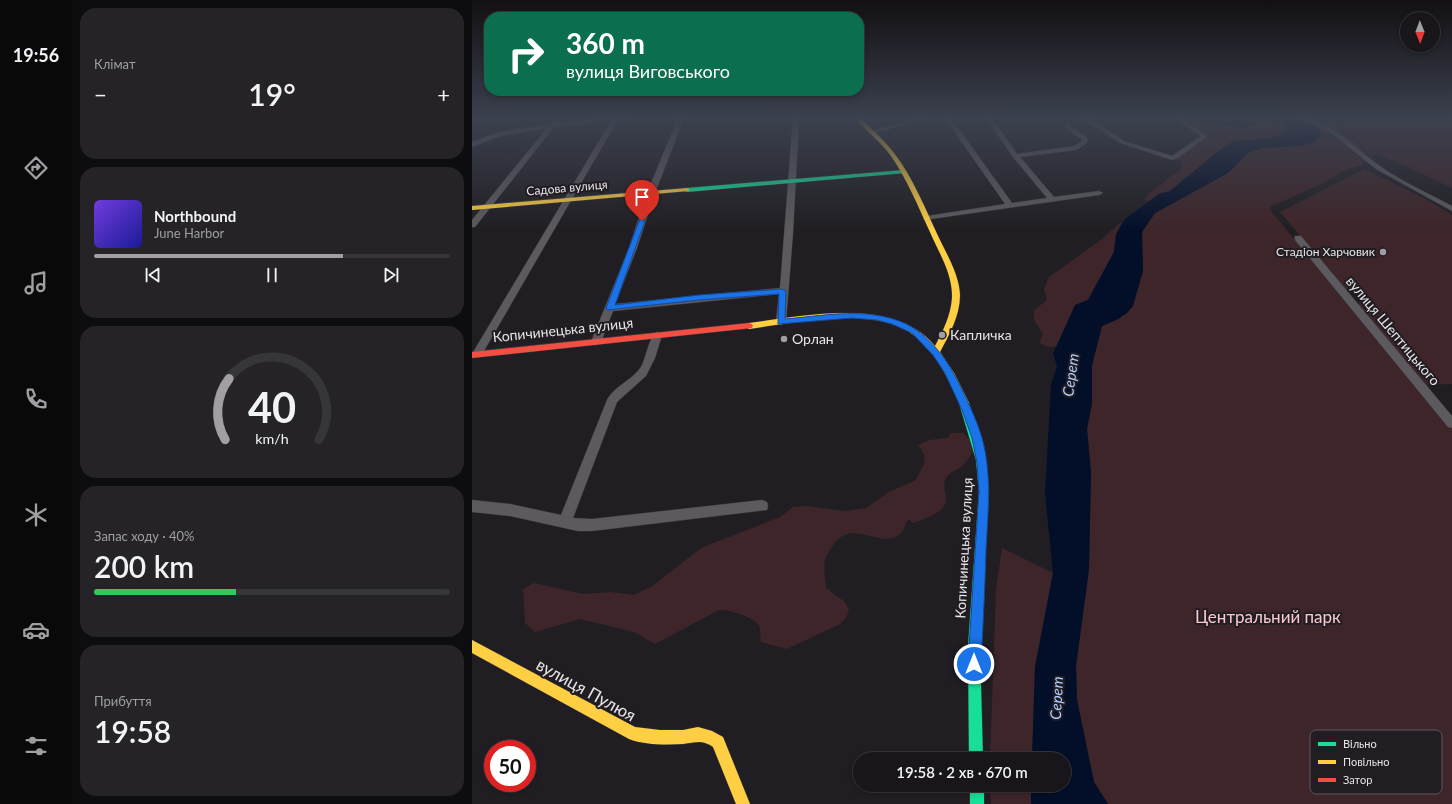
<!DOCTYPE html>
<html lang="uk">
<head>
<meta charset="utf-8">
<style>
  :root { --surface:#18161a; --page:#252327; --text:#f1f3f6; --muted:#9f9fa2; --line:#363539; --accent:#a19fa3 }
  body { margin:0; font-family:Lato,sans-serif; background:var(--page); color:var(--text); height:100vh; display:flex; flex-direction:column; font-size:15px; white-space:nowrap }
  * { box-sizing:border-box; margin:0 }
  p { font-size:13px; color:var(--muted) }
  .icon { flex:none; width:22px; height:22px; fill:none; stroke:currentColor; stroke-width:2; stroke-linecap:round; stroke-linejoin:round }
  .map { position:relative; flex:1; overflow:hidden }
  .sheet { display:flex; flex-direction:column; gap:8px; padding:8px; background:#0d0c0e; width:400px }
  .sheet>* { flex:none }
  .banner { position:absolute; left:12px; top:12px; width:380px; height:84px; border-radius:16px; box-shadow:0 2px 6px #0003,0 0 0 1px var(--line); background:#0b6e4f; color:#fff; overflow:hidden }
  .needle { width:26px; rotate:179deg }
  .buttons { position:absolute; left:928px; top:12px; display:grid; gap:8px }
  .buttons a { display:grid; place-items:center; width:40px; height:40px; border-radius:50%; background:var(--surface); box-shadow:0 2px 6px #0003,0 0 0 1px var(--line); font-size:20px }
  .speed { position:absolute; left:12px; top:740px; display:flex; gap:8px; font-size:20px; font-weight:700; text-align:center }
  .speed>* { display:grid; place-content:center; width:52px; height:52px; border-radius:50%; background:var(--surface); box-shadow:0 2px 6px #0003,0 0 0 1px var(--line); line-height:1 }
  .speed .limit { border:6px solid #d22; background:#fff; color:#111 }
  .pin { position:absolute; display:grid; place-items:center; width:34px; height:34px; color:#fff; margin:-41px -17px; border-radius:50% 50% 50% 0; rotate:-45deg; box-shadow:0 0 4px #0007 }
  .pin .icon { rotate:45deg }
  .me { position:absolute; width:44px; margin:-22px; rotate:0deg; stroke-linejoin:round; filter:drop-shadow(0 0 3px #0008) }
  .turn { display:flex; align-items:center; gap:14px; height:84px; padding:0 16px; font-size:18px }
  .turn .icon { width:52px; height:52px; stroke-width:2.5 }
  .turn b { display:block; font-size:28px; line-height:34px }
  .big { font-size:30px; font-weight:600; line-height:1.1 }
  .sheet .tile { flex:1; display:flex; flex-direction:column; justify-content:center; gap:6px; min-width:0; padding:0 14px; border-radius:16px; background:var(--page) }
  .sheet .dial { align-items:center; gap:0 }
  .dial svg { height:104px; overflow:visible; fill:none; stroke:var(--line); stroke-width:7; stroke-linecap:round; text-anchor:middle }
  .dial text { fill:var(--text); stroke:none }
  .song { display:flex; align-items:center; gap:12px }
  .cover { width:48px; height:48px; border-radius:6px; background:linear-gradient(135deg,hsl(260 70% 55%),hsl(240 70% 35%)) }
  .played { height:4px; border-radius:2px; background:linear-gradient(90deg,var(--accent) 70%,var(--line) 70%) }
  .keys { display:flex; justify-content:space-around; direction:ltr }
  .heat { display:flex; justify-content:space-between; align-items:center; font-size:22px; direction:ltr }
  .charge { height:6px; border-radius:3px; background:linear-gradient(90deg,#34c759 40%,var(--line) 0) }
  .trip { position:absolute; left:381px; top:752px; width:218px; height:40px; border-radius:20px; background:var(--surface); box-shadow:0 2px 6px #0003,0 0 0 1px var(--line); font-weight:600; line-height:40px; text-align:center }
  main { display:flex; flex:1; min-height:0 }
  .menu { display:flex; flex-direction:column; width:72px; justify-content:space-around; align-items:center; background:#0a090a; color:var(--muted) }
  .menu .icon { width:28px; height:28px }
  .menu .on { color:var(--accent) }
  .menu b { font-size:18px; color:var(--text) }
  .map>svg:first-child { display:block }
  .green { fill:#3d2529 }
  .water { fill:#030f29 }
  .lines { fill:none; stroke-linecap:round; stroke-linejoin:round }
  .stream { stroke:#030f29; stroke-width:2 }
  .street-casing { stroke:#3a383b; stroke-width:1 }
  .fast-casing { stroke:#3a383b; stroke-width:1 }
  .slow-casing { stroke:#3a383b; stroke-width:1 }
  .jam-casing { stroke:#3a383b; stroke-width:1 }
  .street { fill:#5c5a5e; fill-rule:evenodd }
  .fast { fill:#16e098; fill-rule:evenodd }
  .slow { fill:#ffcf43; fill-rule:evenodd }
  .jam { fill:#f24e42; fill-rule:evenodd }
  .route { fill:#1a73e8; stroke:#114b97 }
  .poi-dot { fill:#a19fa3; stroke:#211d23; stroke-width:1.5 }
  .labels { text-anchor:middle; stroke-width:4; stroke-linejoin:round; paint-order:stroke }
  .far-street-label { font-size:12px; fill:#e7e4e8; stroke:#211d23 }
  .far-poi-label { font-size:12px; fill:#e7e4e8; stroke:#211d23; text-anchor:end }
  .street-label { font-size:14px; fill:#e7e4e8; stroke:#211d23 }
  .poi-label { font-size:14px; fill:#e7e4e8; stroke:#211d23; text-anchor:start }
  .water-label { font-size:15px; font-style:italic; fill:#adcfff; stroke:#211d23 }
  .near-park-label { font-size:17px; fill:#fbc9cd; stroke:#211d23 }
  .near-street-label { font-size:17px; fill:#e7e4e8; stroke:#211d23 }
  .key { fill:#211d23; stroke:#5c595e; stroke-width:1 }
  .key-label { font-size:11px; fill:#e7e4e8 }
</style>
</head>
<body>
<main>
<nav class="menu">
<b>19:56</b>
<svg class="icon on" aria-label="directions" viewBox="0 0 24 24"><path d="M12 3l9 9-9 9-9-9zM9 14v-3h6M13 9l2 2-2 2"/></svg>
<svg class="icon" aria-label="music" viewBox="0 0 24 24"><path d="M9 18V5l10-2v13"/><circle cx="6" cy="18" r="3"/><circle cx="16" cy="16" r="3"/></svg>
<svg class="icon" aria-label="phone" viewBox="0 0 24 24"><path d="M5 4h4l2 5-3 2q2 4 5 5l2-3 5 2v4C11 20 4 13 5 4z"/></svg>
<svg class="icon" aria-label="climate" viewBox="0 0 24 24"><path d="M12 3v18M4 7l16 10M4 17L20 7"/></svg>
<svg class="icon" aria-label="car" viewBox="0 0 24 24"><path d="M5 17H2v-5l4-1 3-4h7l3 4 3 1v5h-3M9 17h6M6 11h13"/><circle cx="7" cy="17" r="2"/><circle cx="17" cy="17" r="2"/></svg>
<svg class="icon" aria-label="filters" viewBox="0 0 24 24"><path d="M4 7h16M4 17h16"/><circle cx="9" cy="7" r="2"/><circle cx="15" cy="17" r="2"/></svg>
</nav>
<section class="sheet">
<div class="tile"><p>Клімат</p>
<div class="heat"><a>−</a><b class="big">19°</b><a>+</a></div>
</div>
<div class="tile">
<div class="song"><i class="cover"></i><div><b>Northbound</b><p>June Harbor</p></div></div>
<div class="played"></div>
<div class="keys"><svg class="icon" aria-label="previous" viewBox="0 0 24 24"><path d="M18 5L8 12l10 7zM5 5v14"/></svg><svg class="icon" aria-label="pause" viewBox="0 0 24 24"><path d="M8 5v14M16 5v14"/></svg><svg class="icon" aria-label="next" viewBox="0 0 24 24"><path d="M6 5l10 7-10 7zM19 5v14"/></svg></div>
</div>
<div class="tile dial"><svg viewBox="0 0 100 80">
<path d="M14 69A42 42 0 1 1 86 69"/>
<path d="M14 69A42 42 0 0 1 17 22" stroke="#a19fa3"/>
<text x="50" y="56" font-size="32" font-weight="700">40</text>
<text x="50" y="72" font-size="11">km/h</text>
</svg></div>
<div class="tile"><p>Запас ходу · 40%</p><b class="big">200 km</b><div class="charge"></div></div>
<div class="tile"><p>Прибуття</p><b class="big">19:58</b></div>
</section>
<div class="map">
<svg width="980" height="804" viewBox="0 0 980 804">
  <rect width="100%" height="100%" fill="#201e22"/>
  <g class="green">
    <path d="M 706,118 L 725,118 L 733,122 L 771,128 L 783,124 L 769,118 L 800,118 L 814,123 L 814,131 L 800,138 L 762,141 L 744,153 L 698,191 L 687,194 L 677,201 L 672,200 L 676,194 L 709,169 L 709,162 L 703,160 L 736,136 Z"/>
    <path d="M 824,118 L 829,118 L 856,130 L 893,161 L 890,165 L 871,171 L 856,181 L 798,207 L 799,211 L 980,429 L 980,804 L 636,804 L 622,782 L 605,700 L 604,666 L 617,569 L 619,473 L 615,429 L 620,403 L 620,365 L 630,326 L 647,319 L 671,271 L 670,232 L 683,213 L 756,173 L 776,153 L 790,148 L 828,146 L 835,122 Z"/>
    <path d="M 835,118 L 847,118 L 861,125 L 851,118 L 980,118 L 980,188 L 923,161 L 903,154 L 899,158 C 893,144 876,132 863,126 L 887,144 L 895,154 L 892,154 L 847,123 Z"/>
    <path d="M 892,169 L 952,198 L 980,215 L 980,384 L 954,385 L 887,306 L 888,299 L 883,293 L 873,289 L 808,212 Z"/>
    <path d="M 648,223 L 650,223 L 644,234 L 642,252 L 616,300 L 603,305 L 585,346 L 577,347 L 567,343 L 571,334 L 562,320 L 562,310 L 575,300 L 572,289 L 577,277 L 630,239 Z"/>
    <path d="M 478,433 L 491,433 L 500,442 L 501,452 C 497,457 494,463 489,467 C 485,470 477,473 474,478 C 470,486 474,491 474,499 C 475,512 451,520 441,523 L 436,519 C 434,523 432,530 429,533 C 409,552 379,515 360,547 C 358,551 353,556 353,560 C 351,569 354,580 354,588 L 373,602 L 377,610 L 374,618 L 368,624 L 315,649 L 289,642 C 288,638 289,630 287,626 C 283,617 255,609 247,610 L 183,644 L 162,632 L 108,619 L 63,632 L 53,623 L 51,589 L 62,583 L 111,594 L 138,592 L 161,595 L 179,587 L 229,548 L 308,517 L 321,507 L 335,506 L 373,511 L 394,508 L 417,492 L 444,480 C 451,464 458,460 446,445 L 457,440 L 476,438 Z"/>
    <path d="M 530,548 L 581,573 L 563,667 L 560,759 L 518,759 L 524,589 Z"/>
    <path d="M 517,785 L 559,785 L 559,804 L 519,804 Z"/>
  </g>
  <g class="water">
    <path d="M 725,118 L 769,118 L 784,124 L 771,128 L 733,122 Z"/>
    <path d="M 800,118 C 818,118 839,118 850,134 L 843,142 L 828,146 L 790,148 L 776,153 L 756,173 L 683,213 L 670,232 L 671,271 L 661,306 L 655,313 L 646,319 L 630,326 L 620,365 L 620,403 L 615,429 L 619,473 L 617,569 L 604,666 L 605,700 L 622,782 L 636,804 L 559,804 L 559,785 L 592,785 L 592,759 L 560,759 L 563,667 L 581,573 L 573,493 L 579,385 L 585,366 L 581,354 L 603,305 L 616,300 L 642,252 L 644,234 L 653,219 L 687,194 L 698,191 L 744,153 L 762,141 L 800,138 L 814,131 L 814,123 Z"/>
  </g>
  <g class="lines">
    <path class="stream" d="M 0,121 L 5,118"/>
    <g class="street-casing">
      <g id="street">
        <path d="M 135,118 L 160,118 L 145,121 L 9,356 L 1,356 L 0,354 L 139,121 L 82,127 L 3,227 L 0,227 L 0,220 L 75,128 L 28,136 L 0,147 L 0,142 L 27,132 L 78,124 L 83,120 L 86,122 L 85,123 Z"/>
        <path d="M 206,118 L 212,118 L 183,193 L 165,248 L 143,304 L 308,288 L 321,118 L 327,118 L 321,233 L 314,322 L 309,325 L 304,322 L 307,294 L 141,311 L 129,342 L 124,345 L 120,344 L 119,342 L 157,248 L 175,193 Z"/>
        <path d="M 445,118 L 456,118 L 400,134 L 397,132 Z"/>
        <path d="M 473,118 L 479,118 L 540,203 L 575,198 L 541,157 L 514,118 L 520,118 L 545,154 L 602,146 L 610,141 L 610,140 L 591,125 L 596,124 L 615,138 L 615,143 L 604,150 L 548,157 L 582,197 L 627,191 L 631,193 L 627,195 L 452,220 L 451,218 L 455,216 L 533,204 Z"/>
        <path d="M 610,118 L 617,118 L 652,141 L 700,156 L 729,136 L 701,118 L 708,118 L 736,136 L 706,158 L 700,160 L 648,143 Z"/>
        <path d="M 828,118 C 858,118 884,150 908,166 C 930,182 956,193 980,206 L 980,211 L 904,169 L 858,132 Z"/>
        <path d="M 823,236 L 829,236 L 980,416 L 980,428 L 976,427 L 823,240 Z"/>
        <path d="M 185,332 L 190,335 L 183,358 L 174,376 L 145,402 L 101,518 L 120,519 L 290,500 L 295,502 L 296,506 L 295,510 L 120,531 L 106,531 L 38,516 L 0,512 L 0,500 L 38,504 L 89,515 L 135,400 C 143,385 162,380 170,365 C 174,357 178,334 185,332 Z"/>
      </g>
    </g>
    <g class="fast-casing">
      <g id="fast">
        <path d="M 432,170 L 435,172 L 434,173 L 215,192 L 212,190 L 215,188 Z"/>
        <path d="M 492,400 L 497,403 L 514,460 L 517,491 L 508,647 L 511,759 L 497,759 L 496,647 L 507,491 L 504,460 L 487,403 Z"/>
        <rect x="498" y="785" width="14" height="19"/>
      </g>
    </g>
    <g class="slow-casing">
      <g id="slow">
        <path d="M 383,118 L 388,118 C 400,129 412,140 422,153 C 441,178 453,208 466,236 C 475,255 487,274 488,295 C 488,316 477,335 468,352 L 482,373 L 497,403 L 495,405 L 489,405 C 478,385 471,365 455,347 C 447,338 435,329 423,325 C 382,310 319,323 277,329 L 273,326 L 277,323 C 334,316 421,296 463,346 C 471,331 479,315 480,298 C 481,274 467,253 458,232 C 446,206 435,179 419,156 C 408,141 394,131 383,118 Z"/>
        <path d="M 215,188 L 217,189 L 217,191 L 0,210 L 0,206 Z"/>
        <path d="M 0,640 L 163,727 L 188,730 L 211,730 L 226,727 L 240,731 L 251,737 L 278,804 L 264,804 L 241,747 C 229,739 223,743 211,744 C 194,745 172,745 157,739 L 0,653 Z"/>
      </g>
    </g>
    <g class="jam-casing">
      <path id="jam" d="M 277,323 L 280,324 L 281,326 L 280,328 L 0,358 L 0,352 Z"/>
    </g>
    <use href="#street" class="street"/>
    <use href="#fast" class="fast"/>
    <use href="#slow" class="slow"/>
    <use href="#jam" class="jam"/>
  </g>
  <linearGradient id="sky" x2="0" y2="1"><stop stop-color="#121013"/><stop offset="0.51" stop-color="#3c414f"/><stop offset="1" stop-color="#3c414f" stop-opacity="0"/></linearGradient>
  <rect width="980" height="231" fill="url(#sky)"/>
  <path class="route" d="M 168,219 L 173,221 L 143,305 L 227,295 L 310,289 L 314,291 L 313,319 C 349,316 388,308 424,320 C 453,329 473,356 486,382 C 495,400 504,418 510,438 C 520,474 516,512 514,549 C 513,587 511,626 509,664 L 507,669 L 502,671 L 498,669 L 496,664 L 507,492 L 505,463 L 500,438 L 490,410 L 473,373 L 461,355 L 440,333 L 420,324 L 405,320 L 380,318 L 306,324 L 307,294 L 227,300 L 135,310 L 134,308 Z"/>
  <g class="poi-dot">
    <circle cx="911" cy="252" r="4"/>
    <circle cx="470" cy="335" r="4"/>
    <circle cx="312" cy="339" r="4"/>
  </g>
  <g class="labels">
    <g class="far-street-label">
      <text transform="translate(95 188) rotate(-5)" y="4">Садова вулиця</text>
    </g>
    <g class="far-poi-label">
      <text x="903" y="256">Стадіон Харчовик</text>
    </g>
    <g class="street-label">
      <text transform="translate(91 330) rotate(-6)" y="5">Копичинецька вулиця</text>
      <text transform="translate(921 331) rotate(50)" y="5">вулиця Шептицького</text>
      <text transform="translate(492 548) rotate(-87)" y="5">Копичинецька вулиця</text>
    </g>
    <g class="poi-label">
      <text x="478" y="340">Капличка</text>
      <text x="320" y="344">Орлан</text>
    </g>
    <g class="water-label">
      <text transform="translate(599 375) rotate(-82)" y="5">Серет</text>
      <text transform="translate(585 698) rotate(-87)" y="5">Серет</text>
    </g>
    <g class="near-park-label">
      <text x="796" y="623">Центральний парк</text>
    </g>
    <g class="near-street-label">
      <text transform="translate(114 690) rotate(29)" y="6">вулиця Пулюя</text>
    </g>
  </g>
  <rect x="838" y="730" width="132" height="64" rx="6" class="key"/>
  <rect x="846" y="742" width="18" height="4" fill="#16e098"/>
  <rect x="846" y="760" width="18" height="4" fill="#ffcf43"/>
  <rect x="846" y="778" width="18" height="4" fill="#f24e42"/>
  <g class="key-label">
    <text x="871" y="748">Вільно</text>
    <text x="871" y="766">Повільно</text>
    <text x="871" y="784">Затор</text>
  </g>
</svg>
<div class="buttons">
<a><svg class="needle" viewBox="-14 -14 28 28"><path d="M0-13l5 13h-10z" fill="#e53935"/><path d="M0 13l5-13h-10z" fill="#9f9fa2"/></svg></a>
</div>
<div class="speed"><div class="limit">50</div></div>
<div class="pin" style="left:170px;top:221px;background:#d93025"><svg class="icon" aria-label="arrive" viewBox="0 0 24 24"><path d="M6 21V4h12l-3 4 3 4H6"/></svg></div>
<svg class="me" style="left:502px;top:664px" viewBox="-20 -20 40 40"><circle r="17" fill="#1a73e8" stroke="#fff" stroke-width="3"/><path d="M0-11L8 9 0 5-8 9z" fill="#fff"/></svg>
<div class="trip">19:58 · 2 хв · 670 m</div>
<div class="banner">
<div class="turn"><svg class="icon" aria-label="right" viewBox="0 0 24 24"><path d="M7 20v-9h11M14 6l5 5-5 5"/></svg><div><b>360 m</b>вулиця Виговського</div></div>
</div>
</div>
</main>
</body>
</html>
